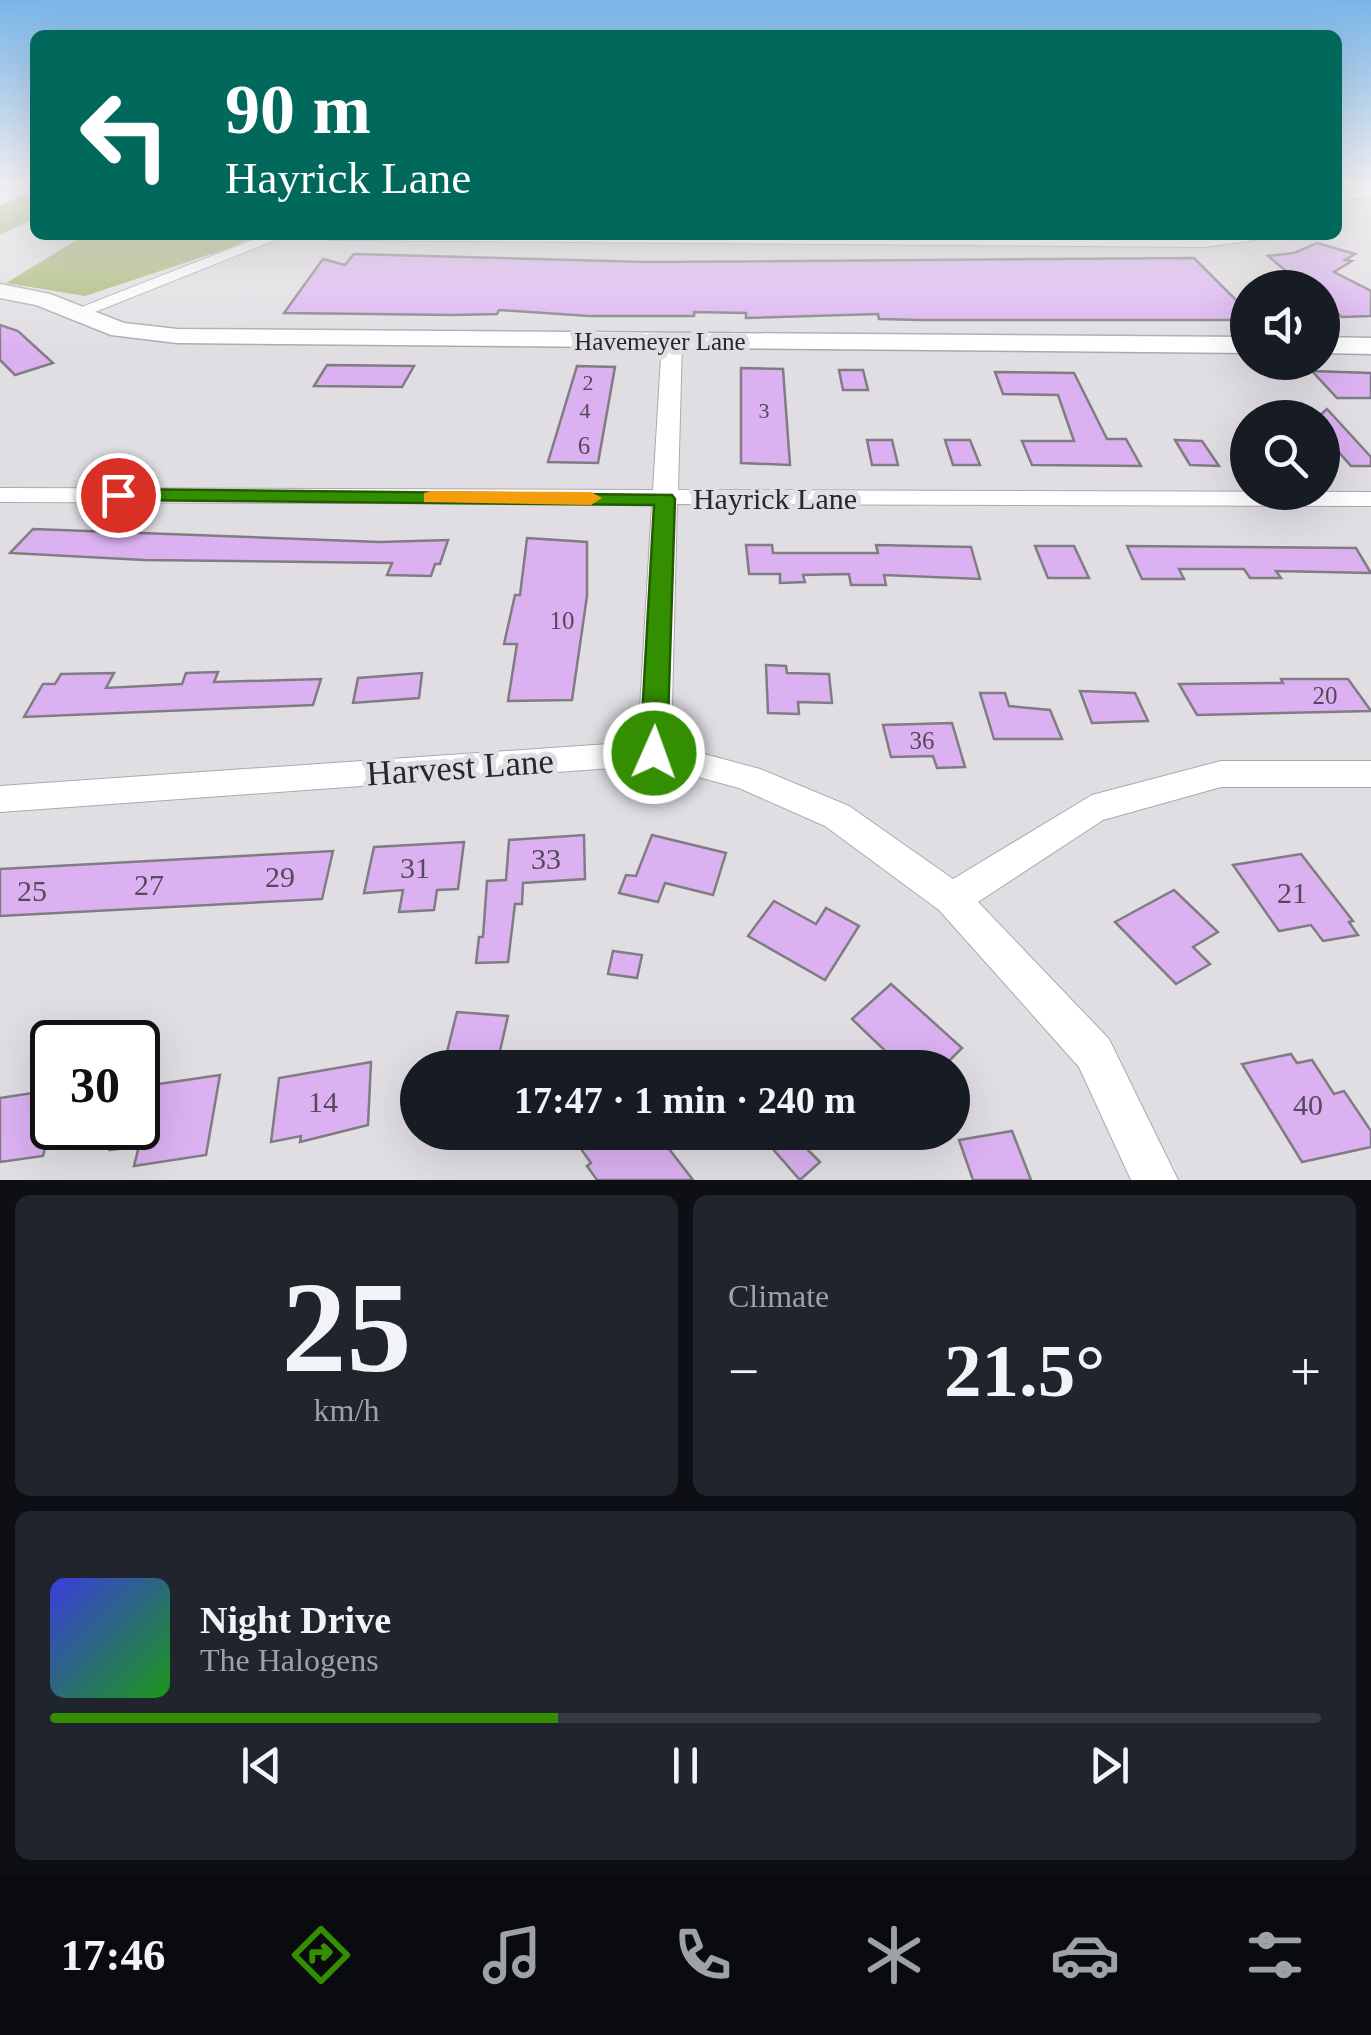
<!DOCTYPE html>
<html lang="en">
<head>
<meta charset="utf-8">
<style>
  :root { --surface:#171b24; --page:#20242c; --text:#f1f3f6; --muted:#9ea1a6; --line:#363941; --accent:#338f00 }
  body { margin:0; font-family:"Times New Roman",serif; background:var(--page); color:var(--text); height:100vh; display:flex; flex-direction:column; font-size:38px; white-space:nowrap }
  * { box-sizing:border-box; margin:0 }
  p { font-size:32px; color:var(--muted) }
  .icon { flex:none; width:55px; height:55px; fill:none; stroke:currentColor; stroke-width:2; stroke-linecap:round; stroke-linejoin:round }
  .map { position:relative; height:1180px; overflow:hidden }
  .panel { display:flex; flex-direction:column; gap:15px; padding:15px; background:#0d0f14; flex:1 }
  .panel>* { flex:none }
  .hud { position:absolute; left:30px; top:30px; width:1312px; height:210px; border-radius:15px; box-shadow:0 10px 40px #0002; background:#00695c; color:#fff; overflow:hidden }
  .controls { position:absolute; left:1230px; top:270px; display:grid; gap:20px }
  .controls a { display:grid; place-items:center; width:110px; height:110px; border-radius:50%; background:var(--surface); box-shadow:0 10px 40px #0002; font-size:50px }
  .speed { position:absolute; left:30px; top:1020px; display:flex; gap:20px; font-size:50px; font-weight:700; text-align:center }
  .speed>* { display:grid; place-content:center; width:130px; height:130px; border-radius:50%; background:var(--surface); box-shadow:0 10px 40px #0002; line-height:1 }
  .speed .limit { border:5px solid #111; border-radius:15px; background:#fff; color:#111 }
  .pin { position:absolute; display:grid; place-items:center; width:85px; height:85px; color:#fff; margin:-42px; border:5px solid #fff; border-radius:50%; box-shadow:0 2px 10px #0007 }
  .me { position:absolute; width:110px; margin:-55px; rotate:2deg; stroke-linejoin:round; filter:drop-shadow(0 0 8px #0008) }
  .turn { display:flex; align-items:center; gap:35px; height:210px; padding:0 30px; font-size:45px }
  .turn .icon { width:130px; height:130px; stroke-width:2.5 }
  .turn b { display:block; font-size:70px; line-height:85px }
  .big { font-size:75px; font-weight:800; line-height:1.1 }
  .panel .tile { flex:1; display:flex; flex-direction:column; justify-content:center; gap:15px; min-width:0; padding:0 35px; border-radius:15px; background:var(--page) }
  .panel .dial { align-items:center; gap:0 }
  .dial b { font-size:130px; line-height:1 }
  .song { display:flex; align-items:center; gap:30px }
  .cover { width:120px; height:120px; border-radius:15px; background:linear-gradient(135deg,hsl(240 70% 55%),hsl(120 70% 35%)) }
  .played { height:10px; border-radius:5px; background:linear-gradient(90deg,var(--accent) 40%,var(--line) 40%) }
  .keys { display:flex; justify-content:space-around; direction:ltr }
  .heat { display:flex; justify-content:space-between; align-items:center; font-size:55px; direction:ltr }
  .panel .tiles { flex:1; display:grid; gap:15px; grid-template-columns:1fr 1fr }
  .tile:last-child { grid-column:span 2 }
  .trip { position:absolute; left:400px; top:1050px; width:570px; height:100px; border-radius:50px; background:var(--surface); box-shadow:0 10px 40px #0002; font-weight:800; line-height:100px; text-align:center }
  .menu { display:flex; height:160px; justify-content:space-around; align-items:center; background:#090b0e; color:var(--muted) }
  .menu .icon { width:70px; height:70px }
  .menu .current { color:var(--accent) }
  .menu b { font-size:45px; color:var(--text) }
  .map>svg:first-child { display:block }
  .forest { fill:#a1b369 }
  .building { fill:#dbb1f2; stroke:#807d81; stroke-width:2.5 }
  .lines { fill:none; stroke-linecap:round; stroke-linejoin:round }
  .minor-casing { stroke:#aca9ae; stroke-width:2 }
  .tertiary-casing { stroke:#aca9ae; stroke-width:3 }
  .minor { fill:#fff; fill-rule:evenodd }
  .tertiary { fill:#fff; fill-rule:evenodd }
  .route { fill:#338f00; stroke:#215d00; stroke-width:2.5 }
  .slow { fill:#f59e0b }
  .labels { text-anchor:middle; stroke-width:10; stroke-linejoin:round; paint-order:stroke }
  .far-number-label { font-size:22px; fill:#55495a }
  .far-street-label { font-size:25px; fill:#282628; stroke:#e1dee3 }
  .number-label { font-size:25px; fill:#55495a }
  .street-label { font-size:30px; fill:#282628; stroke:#e1dee3 }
  .near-number-label { font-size:30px; fill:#55495a }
  .near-street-label { font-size:35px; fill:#282628; stroke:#e1dee3 }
</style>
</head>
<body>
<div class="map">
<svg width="1371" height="1180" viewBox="0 0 1371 1180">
  <rect width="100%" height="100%" fill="#e1dee3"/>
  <g class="forest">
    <path d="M 35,189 L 35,218 L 0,235 L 0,206 Z"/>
    <path d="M 85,235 L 258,235 L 229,248 L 85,296 L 6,283 Z"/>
  </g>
  <g class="building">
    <path d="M 1317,243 L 1355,254 L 1345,260 L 1352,261 L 1334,272 L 1371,291 L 1371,316 L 1342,317 L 1322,301 L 1322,288 L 1306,288 L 1268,256 L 1294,253 Z"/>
    <path d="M 354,254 L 646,262 L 1194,258 L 1248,312 L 1248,320 L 921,320 L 879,319 L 878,314 L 746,318 L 746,313 L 694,312 L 694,316 L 589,316 L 499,310 L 497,314 L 454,315 L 284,313 L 323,259 L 345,265 Z"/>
    <path d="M 0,325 L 18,331 L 53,363 L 15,375 L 0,360 Z"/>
    <path d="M 327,365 L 414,366 L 402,387 L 314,386 Z"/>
    <path d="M 577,366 L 615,367 L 598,463 L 548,462 Z"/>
    <path d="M 741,368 L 783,369 L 790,465 L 741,463 Z"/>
    <path d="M 839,370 L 863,370 L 868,390 L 843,390 Z"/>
    <path d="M 1312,371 L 1371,373 L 1371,398 L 1337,398 Z"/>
    <path d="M 995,372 L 1074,373 L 1107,439 L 1126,439 L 1141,466 L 1032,465 L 1022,441 L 1074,441 L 1058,395 L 1003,394 Z"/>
    <path d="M 1327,409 L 1371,457 L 1371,466 L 1351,466 L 1322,433 L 1322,418 L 1317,418 Z"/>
    <path d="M 867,440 L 892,440 L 898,465 L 872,465 Z"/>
    <path d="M 945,440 L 970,440 L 980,465 L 953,465 Z"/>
    <path d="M 1175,440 L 1202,441 L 1219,466 L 1190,465 Z"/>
    <path d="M 33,529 L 380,542 L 448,540 L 440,564 L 435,564 L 431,576 L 387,575 L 392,563 L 144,560 L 10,553 Z"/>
    <path d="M 527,538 L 587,542 L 587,596 L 572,700 L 508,701 L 517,644 L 504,644 L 515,595 L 520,595 Z"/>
    <path d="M 746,545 L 772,545 L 773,553 L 878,553 L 876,545 L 971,547 L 980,579 L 884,575 L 886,585 L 851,585 L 849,574 L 803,575 L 805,582 L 780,583 L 780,574 L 749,574 Z"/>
    <path d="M 1035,546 L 1074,546 L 1089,578 L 1048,578 Z"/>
    <path d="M 1127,546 L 1356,548 L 1371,573 L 1276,571 L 1281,578 L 1250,578 L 1244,569 L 1179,569 L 1184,579 L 1142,579 Z"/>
    <path d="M 766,665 L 786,666 L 787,673 L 829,674 L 832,703 L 798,702 L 799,714 L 768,713 Z"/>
    <path d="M 218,672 L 214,682 L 321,679 L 313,705 L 24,717 L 43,684 L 55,684 L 61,674 L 114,673 L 106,688 L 182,684 L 186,673 Z"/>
    <path d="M 422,673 L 419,698 L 353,703 L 358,678 Z"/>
    <path d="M 1281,679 L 1348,679 L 1371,711 L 1197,715 L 1179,684 L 1283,683 Z"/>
    <path d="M 1080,691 L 1135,693 L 1148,721 L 1092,723 Z"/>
    <path d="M 980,693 L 1005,693 L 1009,706 L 1050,710 L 1062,739 L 994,739 Z"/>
    <path d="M 952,723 L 965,767 L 937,768 L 933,756 L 891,757 L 883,725 Z"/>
    <path d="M 584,835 L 585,879 L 523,883 L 522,904 L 515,904 L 508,962 L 476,963 L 479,937 L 483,937 L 487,881 L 506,880 L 509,840 Z"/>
    <path d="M 652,835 L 726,853 L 713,895 L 665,883 L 658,902 L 619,893 L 626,875 L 636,876 Z"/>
    <path d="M 464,842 L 458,889 L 437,890 L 434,910 L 399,912 L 403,890 L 364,893 L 374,847 Z"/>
    <path d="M 333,851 L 322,899 L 0,916 L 0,869 Z"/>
    <path d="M 1301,854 L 1353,921 L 1349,922 L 1358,935 L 1323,941 L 1311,925 L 1279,931 L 1233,865 Z"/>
    <path d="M 1174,890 L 1218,932 L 1193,947 L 1210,964 L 1176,984 L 1115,922 Z"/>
    <path d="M 774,901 L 816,924 L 826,908 L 859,926 L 825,980 L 748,936 Z"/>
    <path d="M 613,951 L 642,955 L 637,978 L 608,974 Z"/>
    <path d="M 891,984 L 962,1048 L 942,1068 L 903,1068 L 852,1019 Z"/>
    <path d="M 457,1012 L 508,1016 L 496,1068 L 443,1068 Z"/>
    <path d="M 1291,1054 L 1297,1063 L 1312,1060 L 1334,1094 L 1344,1091 L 1371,1131 L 1371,1147 L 1302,1162 L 1242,1064 Z"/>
    <path d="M 371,1062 L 368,1125 L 300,1142 L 301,1136 L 271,1142 L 279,1078 Z"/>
    <path d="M 220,1075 L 206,1155 L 134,1166 L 139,1146 L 110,1150 L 116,1128 L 138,1128 L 138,1087 Z"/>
    <path d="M 52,1090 L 52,1122 L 43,1156 L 0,1162 L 0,1098 Z"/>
    <path d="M 1012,1131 L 1031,1180 L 973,1180 L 959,1140 Z"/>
    <path d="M 569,1132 L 656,1132 L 693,1180 L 597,1180 L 587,1166 L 591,1163 Z"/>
    <path d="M 790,1132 L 820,1162 L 800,1180 L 772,1148 Z"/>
  </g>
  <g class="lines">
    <g class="minor-casing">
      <g id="minor">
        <path d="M 1371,190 L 1371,198 L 1338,200 L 1338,192 Z"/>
        <path d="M 265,235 L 288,235 L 85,316 L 71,316 L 69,312 Z"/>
        <path d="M 321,235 L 1263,235 L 1255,240 L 1205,247 L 329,240 Z"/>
        <path d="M 672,335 L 682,341 L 678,490 L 1371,492 L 1371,506 L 677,504 L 671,745 L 760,769 L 849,806 L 953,879 L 1092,795 L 1221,761 L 1371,761 L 1371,787 L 1221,787 L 1103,820 L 978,902 L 1109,1039 L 1178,1180 L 1131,1180 L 1079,1067 L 939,910 L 825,826 L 739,788 L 654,765 L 0,812 L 0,786 L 638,742 L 652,504 L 0,502 L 0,488 L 653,490 L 662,341 Z"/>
      </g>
    </g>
    <g class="tertiary-casing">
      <g id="tertiary">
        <path d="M 17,184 L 35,184 L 35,190 L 0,205 L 0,192 Z"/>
        <path d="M 0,284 L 50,294 L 124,323 L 177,329 L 1248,337 L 1248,353 L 177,343 L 111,335 L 36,305 L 0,298 Z"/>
        <path d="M 1322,337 L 1371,338 L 1371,354 L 1322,353 Z"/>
      </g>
    </g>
    <use href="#minor" class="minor"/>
    <use href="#tertiary" class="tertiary"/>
  </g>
  <linearGradient id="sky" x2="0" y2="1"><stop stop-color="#79b5e8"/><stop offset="0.53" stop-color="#f2f0f2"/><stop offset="1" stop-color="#f2f0f2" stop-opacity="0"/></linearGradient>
  <rect width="1371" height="349" fill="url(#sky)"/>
  <path class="route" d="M 118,489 L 672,495 L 675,499 L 667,753 L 663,760 L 644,760 L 640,753 L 654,505 L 111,500 L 111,491 Z"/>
  <path class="slow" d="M 431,491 L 591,492 L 602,498 L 591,505 L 424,502 L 424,493 Z"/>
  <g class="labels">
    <g class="far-number-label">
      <text x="588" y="390">2</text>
      <text x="585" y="418">4</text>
      <text x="764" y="418">3</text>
    </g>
    <g class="far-street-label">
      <text x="660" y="350">Havemeyer Lane</text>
    </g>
    <g class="number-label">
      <text x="584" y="454">6</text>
      <text x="562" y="629">10</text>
      <text x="1325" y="704">20</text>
      <text x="922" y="749">36</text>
    </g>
    <g class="street-label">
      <text x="775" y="509">Hayrick Lane</text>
    </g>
    <g class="near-number-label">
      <text x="546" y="869">33</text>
      <text x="415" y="878">31</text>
      <text x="280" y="887">29</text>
      <text x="149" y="895">27</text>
      <text x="32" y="901">25</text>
      <text x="1292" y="903">21</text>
      <text x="323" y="1112">14</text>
      <text x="1308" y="1115">40</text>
    </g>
    <g class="near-street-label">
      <text transform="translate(460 767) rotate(-4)" y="12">Harvest Lane</text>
    </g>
  </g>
</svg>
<div class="controls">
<a><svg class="icon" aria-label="sound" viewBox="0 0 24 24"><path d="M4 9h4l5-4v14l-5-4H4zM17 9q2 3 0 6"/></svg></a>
<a><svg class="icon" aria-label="search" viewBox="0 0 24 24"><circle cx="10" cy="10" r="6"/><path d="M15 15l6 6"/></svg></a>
</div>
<div class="speed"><div class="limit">30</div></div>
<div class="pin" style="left:118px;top:495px;background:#d93025"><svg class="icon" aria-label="arrive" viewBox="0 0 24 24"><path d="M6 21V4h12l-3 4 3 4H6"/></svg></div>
<svg class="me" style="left:654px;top:753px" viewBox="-20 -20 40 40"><circle r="17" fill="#338f00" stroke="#fff" stroke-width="3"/><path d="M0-11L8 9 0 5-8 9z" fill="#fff"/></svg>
<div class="trip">17:47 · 1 min · 240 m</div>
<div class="hud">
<div class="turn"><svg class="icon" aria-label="left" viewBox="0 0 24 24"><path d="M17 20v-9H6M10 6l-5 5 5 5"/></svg><div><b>90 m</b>Hayrick Lane</div></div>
</div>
</div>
<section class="panel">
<div class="tiles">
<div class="tile dial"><b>25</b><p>km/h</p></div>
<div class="tile"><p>Climate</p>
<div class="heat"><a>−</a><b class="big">21.5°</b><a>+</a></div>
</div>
<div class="tile">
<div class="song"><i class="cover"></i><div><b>Night Drive</b><p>The Halogens</p></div></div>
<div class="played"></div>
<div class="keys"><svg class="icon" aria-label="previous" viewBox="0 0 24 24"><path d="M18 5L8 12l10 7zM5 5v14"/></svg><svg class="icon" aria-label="pause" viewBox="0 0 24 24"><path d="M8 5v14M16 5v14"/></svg><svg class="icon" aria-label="next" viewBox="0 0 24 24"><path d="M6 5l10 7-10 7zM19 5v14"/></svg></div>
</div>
</div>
</section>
<nav class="menu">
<b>17:46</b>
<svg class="icon current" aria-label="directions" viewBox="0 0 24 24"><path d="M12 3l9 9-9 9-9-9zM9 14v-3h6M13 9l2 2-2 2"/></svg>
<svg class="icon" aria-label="music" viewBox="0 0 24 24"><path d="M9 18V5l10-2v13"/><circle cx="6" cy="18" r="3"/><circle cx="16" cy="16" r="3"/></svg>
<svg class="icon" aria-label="phone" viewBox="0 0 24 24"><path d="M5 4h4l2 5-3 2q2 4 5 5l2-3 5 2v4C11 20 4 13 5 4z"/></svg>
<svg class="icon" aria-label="climate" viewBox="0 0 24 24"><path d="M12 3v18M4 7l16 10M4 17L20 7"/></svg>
<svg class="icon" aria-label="car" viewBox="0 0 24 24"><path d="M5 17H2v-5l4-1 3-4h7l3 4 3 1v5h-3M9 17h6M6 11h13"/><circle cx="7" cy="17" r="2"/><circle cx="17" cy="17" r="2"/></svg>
<svg class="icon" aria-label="filters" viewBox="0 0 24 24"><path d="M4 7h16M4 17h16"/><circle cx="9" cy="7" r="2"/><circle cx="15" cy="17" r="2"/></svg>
</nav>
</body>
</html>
